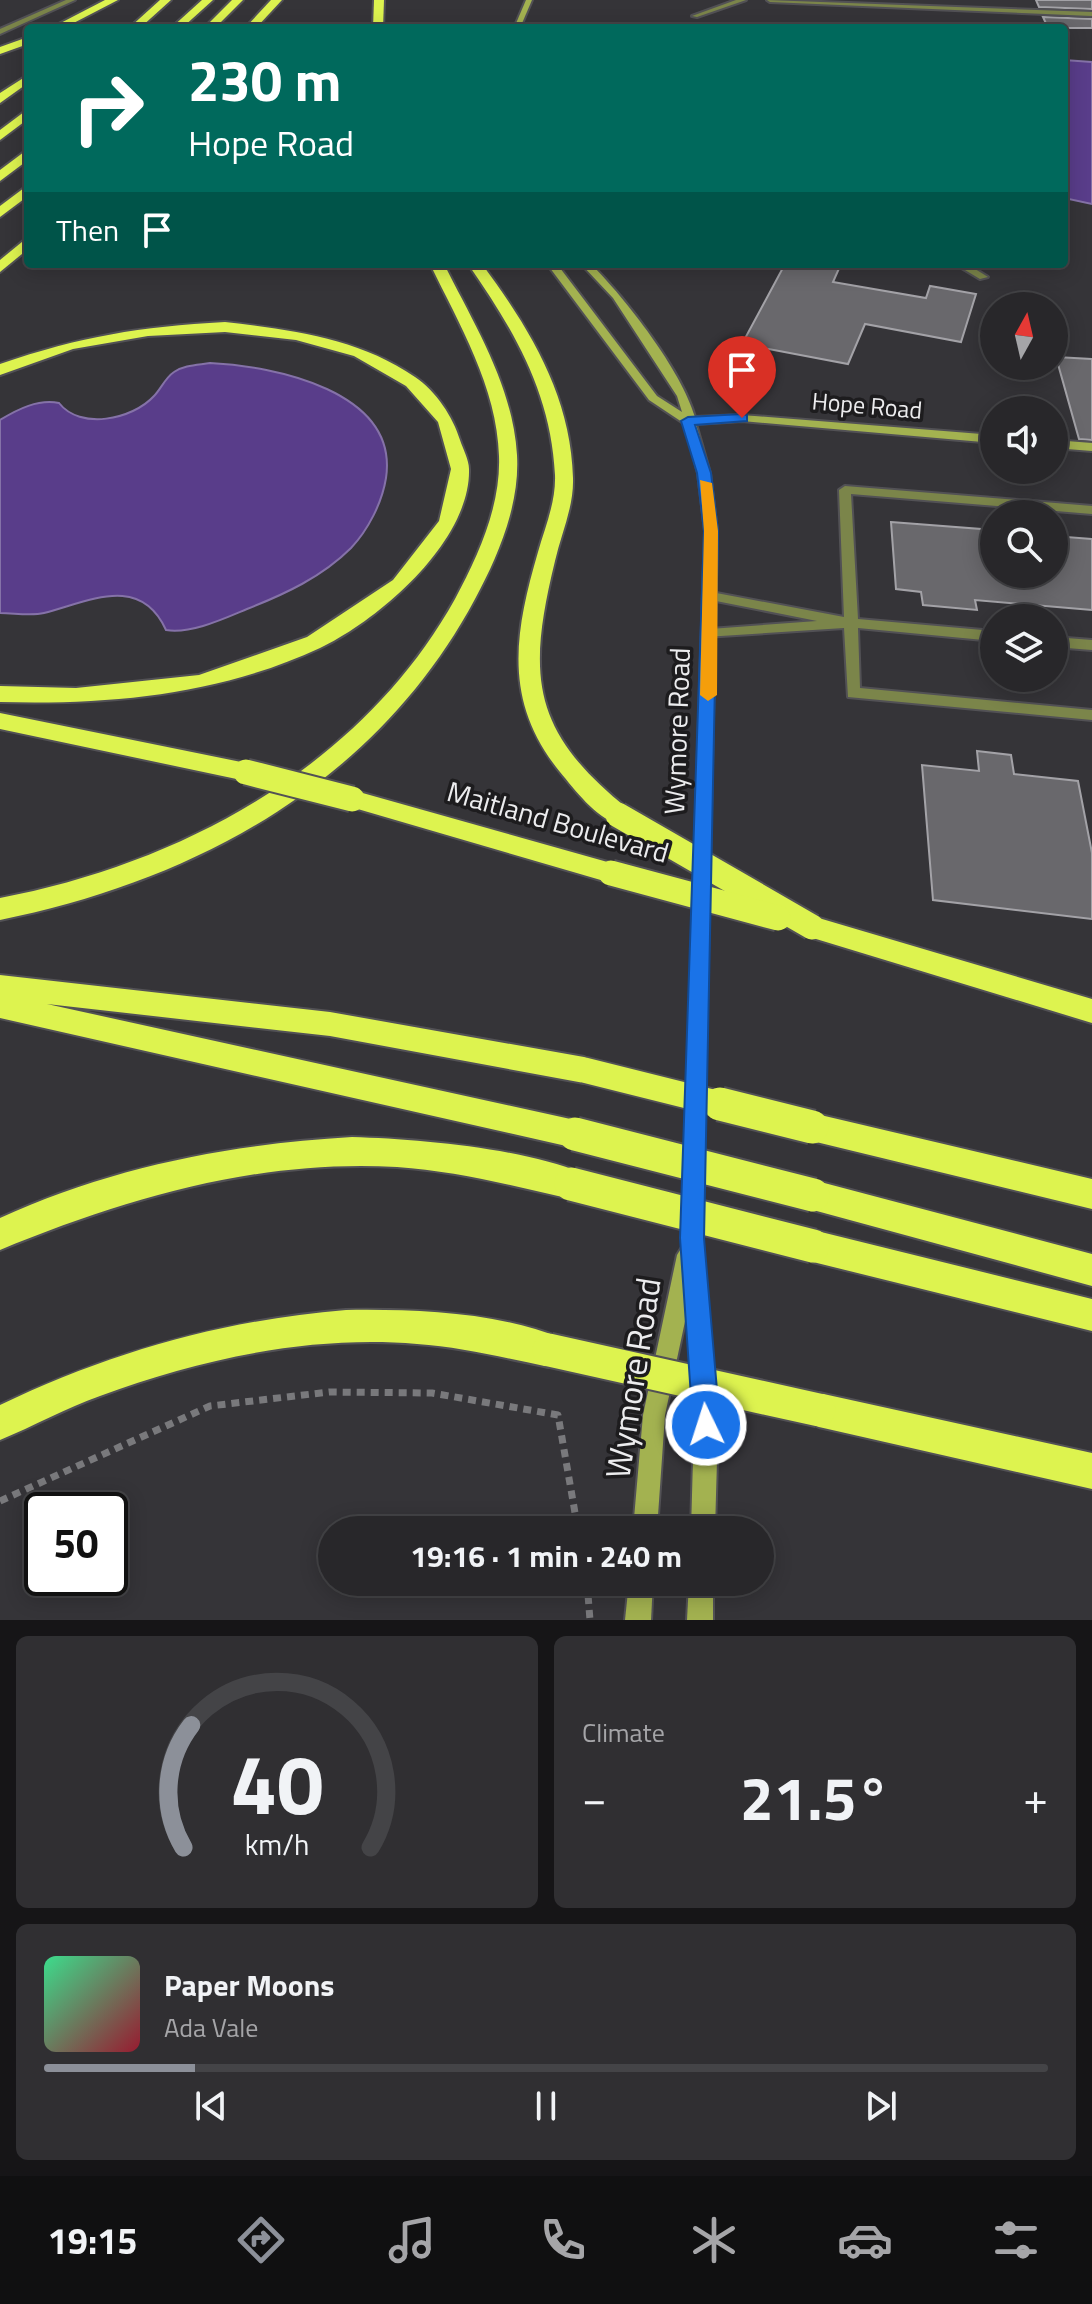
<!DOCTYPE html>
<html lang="en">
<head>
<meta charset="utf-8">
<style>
  :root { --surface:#28272a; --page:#302f32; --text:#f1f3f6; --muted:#a5a5a8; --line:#444447; --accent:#8c9099 }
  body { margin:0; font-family:"Titillium Web",sans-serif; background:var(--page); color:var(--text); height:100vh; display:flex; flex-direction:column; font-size:30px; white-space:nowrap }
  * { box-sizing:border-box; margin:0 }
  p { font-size:26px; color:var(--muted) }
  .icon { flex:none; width:44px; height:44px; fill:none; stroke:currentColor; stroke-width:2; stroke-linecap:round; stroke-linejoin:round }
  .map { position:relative; height:1620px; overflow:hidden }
  .side { display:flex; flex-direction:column; gap:16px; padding:16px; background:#161517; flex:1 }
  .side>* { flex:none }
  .top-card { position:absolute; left:24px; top:24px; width:1044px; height:244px; border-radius:8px; box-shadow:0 4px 20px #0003,0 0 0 2px var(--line); background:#00695c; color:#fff; overflow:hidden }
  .needle { width:52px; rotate:8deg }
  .tools { position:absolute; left:980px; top:292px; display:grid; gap:16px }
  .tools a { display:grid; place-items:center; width:88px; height:88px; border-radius:50%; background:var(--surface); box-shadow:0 4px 20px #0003,0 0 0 2px var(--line); font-size:40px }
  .speed { position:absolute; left:24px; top:1492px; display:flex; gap:16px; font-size:40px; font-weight:700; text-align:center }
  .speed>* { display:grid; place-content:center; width:104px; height:104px; border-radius:50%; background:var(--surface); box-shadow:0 4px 20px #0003,0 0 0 2px var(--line); line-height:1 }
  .speed .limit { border:4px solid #111; border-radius:12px; background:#fff; color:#111 }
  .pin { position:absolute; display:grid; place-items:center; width:68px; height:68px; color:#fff; margin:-82px -34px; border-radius:50% 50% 50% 0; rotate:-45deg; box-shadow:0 0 8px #0007 }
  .pin .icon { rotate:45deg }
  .me { position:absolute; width:88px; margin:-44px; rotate:356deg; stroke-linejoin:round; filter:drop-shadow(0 0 6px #0008) }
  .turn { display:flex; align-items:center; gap:28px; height:168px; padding:0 32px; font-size:36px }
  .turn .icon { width:104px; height:104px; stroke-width:2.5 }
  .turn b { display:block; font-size:56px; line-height:68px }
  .then { display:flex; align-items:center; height:76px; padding:0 32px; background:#0003; gap:16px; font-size:30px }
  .big { font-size:60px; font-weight:700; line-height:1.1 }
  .side .card { flex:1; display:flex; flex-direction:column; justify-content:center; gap:12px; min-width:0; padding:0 28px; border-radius:12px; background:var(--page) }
  .side .dial { align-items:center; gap:0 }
  .dial svg { height:208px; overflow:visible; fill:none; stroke:var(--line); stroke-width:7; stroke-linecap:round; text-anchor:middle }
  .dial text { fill:var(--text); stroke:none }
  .song { display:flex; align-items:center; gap:24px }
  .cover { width:96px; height:96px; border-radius:12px; background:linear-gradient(135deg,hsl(150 70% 55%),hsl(350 70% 35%)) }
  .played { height:8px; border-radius:4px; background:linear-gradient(90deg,var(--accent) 15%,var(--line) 15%) }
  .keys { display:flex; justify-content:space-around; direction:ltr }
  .heat { display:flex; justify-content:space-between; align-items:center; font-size:44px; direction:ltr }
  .side .tiles { flex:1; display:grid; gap:16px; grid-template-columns:1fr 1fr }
  .card:last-child { grid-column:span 2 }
  .trip { position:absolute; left:318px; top:1516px; width:456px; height:80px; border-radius:40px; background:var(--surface); box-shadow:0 4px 20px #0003,0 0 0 2px var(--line); font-weight:700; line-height:80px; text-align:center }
  .menu { display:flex; height:128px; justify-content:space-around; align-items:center; background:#101011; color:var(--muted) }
  .menu .icon { width:56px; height:56px }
  .menu .active { color:var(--accent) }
  .menu b { font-size:36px; color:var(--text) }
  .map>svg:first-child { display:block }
  .water { fill:#593d8a; stroke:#8572a8; stroke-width:2 }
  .building { fill:#69686c; stroke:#a3a2a7; stroke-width:2 }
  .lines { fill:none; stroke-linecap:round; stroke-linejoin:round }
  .service-casing { stroke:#525155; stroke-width:4 }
  .minor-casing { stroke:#525155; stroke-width:4 }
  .tertiary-casing { stroke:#525155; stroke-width:4 }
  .secondary-casing { stroke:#525155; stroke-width:4 }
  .motorway-casing { stroke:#525155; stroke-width:4 }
  .path { stroke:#79797c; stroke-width:7; stroke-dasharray:8 6; stroke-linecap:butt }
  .service { fill:#7b854a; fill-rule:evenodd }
  .minor { fill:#7b854a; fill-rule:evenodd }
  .tertiary { fill:#7b854a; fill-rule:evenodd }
  .secondary { fill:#a3b250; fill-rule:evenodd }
  .motorway { fill:#ddf34f; fill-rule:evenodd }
  .motorway-bridge-far1-casing { stroke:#525155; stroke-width:29; stroke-linecap:butt }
  .motorway-bridge-casing { stroke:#525155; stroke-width:37; stroke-linecap:butt }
  .motorway-bridge-far1 { stroke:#ddf34f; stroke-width:25 }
  .motorway-bridge { stroke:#ddf34f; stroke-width:33 }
  .route { fill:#1a73e8; stroke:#114b97; stroke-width:2 }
  .slow { fill:#f59e0b }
  .labels { text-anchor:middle; stroke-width:7; stroke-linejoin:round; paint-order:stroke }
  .far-street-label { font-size:24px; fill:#ececee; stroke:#1d1c1e }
  .street-label { font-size:28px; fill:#ececee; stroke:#1d1c1e }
  .near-street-label { font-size:34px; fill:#ececee; stroke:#1d1c1e }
</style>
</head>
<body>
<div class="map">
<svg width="1092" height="1620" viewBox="0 0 1092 1620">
  <rect width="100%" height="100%" fill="#353438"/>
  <g class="water">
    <path d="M 1064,60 L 1092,62 L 1092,204 L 1064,198 Z"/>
    <path d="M 210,363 C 274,366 399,391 386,478 C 382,503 368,530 351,548 C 322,577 285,594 247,609 C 223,619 191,634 166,630 C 140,573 88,602 44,613 C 31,616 14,613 0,613 L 0,420 C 18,409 38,399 59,403 C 80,430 132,420 154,396 C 161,389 165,378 174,372 C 184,365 198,365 210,363 Z"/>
  </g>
  <g class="building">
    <path d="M 1036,0 L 1092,0 L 1092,9 L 1039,7 Z"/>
    <path d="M 1043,17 L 1092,19 L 1092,28 L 1048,28 Z"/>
    <path d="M 785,264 L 841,264 L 833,282 L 926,298 L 930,286 L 976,294 L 961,342 L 865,324 L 848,364 L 742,344 Z"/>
    <path d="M 1056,357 L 1092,359 L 1092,440 L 1079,439 Z"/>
    <path d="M 891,522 L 994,530 L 994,574 L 1054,574 L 1054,536 L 1092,539 L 1092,610 L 975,600 L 977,610 L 923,605 L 921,592 L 896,589 Z"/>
    <path d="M 977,751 L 1011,755 L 1014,774 L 1078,781 L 1092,853 L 1092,919 L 933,900 L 922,765 L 979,771 Z"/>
  </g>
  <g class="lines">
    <g class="service-casing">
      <g id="service">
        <path d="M 683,264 L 721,264 C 713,269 691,269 683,264 Z"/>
        <path d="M 955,264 L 967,264 L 988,277 L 980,279 Z"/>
        <path d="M 845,486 L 1092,506 L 1092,514 L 851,494 L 858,619 L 994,631 L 994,641 L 858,628 L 860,688 L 1092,710 L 1092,720 L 848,697 L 844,628 L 705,637 L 703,634 L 710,629 L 817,621 L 706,599 L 706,593 L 711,592 L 844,617 L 839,490 Z"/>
        <path d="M 1054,637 L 1092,640 L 1092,650 L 1054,647 Z"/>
      </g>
    </g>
    <g class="minor-casing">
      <g id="minor">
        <path d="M 736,0 L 746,0 L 697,17 L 692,16 Z"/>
        <path d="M 767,0 L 1092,12 L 1092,16 L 770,2 Z"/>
      </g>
    </g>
    <g class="tertiary-casing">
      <path id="tertiary" d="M 66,0 L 75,0 L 0,34 L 0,29 Z"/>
    </g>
    <g class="secondary-casing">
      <g id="secondary">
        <path d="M 526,0 L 532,0 L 520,28 L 514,28 Z"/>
        <path d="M 547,264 L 557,264 L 657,396 L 682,412 L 677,396 L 613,298 L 581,264 L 591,264 C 626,299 682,371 695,417 L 742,415 L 994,435 L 994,443 L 742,421 L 696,424 L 710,473 L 717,531 L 702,1238 L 718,1425 L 715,1530 L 691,1530 L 694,1425 L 687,1312 L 665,1415 L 657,1530 L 633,1530 L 643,1415 L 677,1255 L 682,1247 L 705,531 L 698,473 L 685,424 L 649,400 Z"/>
        <path d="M 1054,440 L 1092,443 L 1092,451 L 1054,448 Z"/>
        <path d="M 629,1582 L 653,1582 L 651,1620 L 625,1620 Z"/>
        <path d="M 689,1582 L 713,1582 L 713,1620 L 687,1620 Z"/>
      </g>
    </g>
    <g class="motorway-casing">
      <g id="motorway">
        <path d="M 105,0 L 118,0 L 64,28 L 51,28 Z"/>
        <path d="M 160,0 L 171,0 L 140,28 L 129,28 Z"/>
        <path d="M 202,0 L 213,0 L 182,28 L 171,28 Z"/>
        <path d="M 232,0 L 243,0 L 215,28 L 204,28 Z"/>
        <path d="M 271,0 L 282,0 L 256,28 L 245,28 Z"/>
        <path d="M 374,0 L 384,0 L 383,28 L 373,28 Z"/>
        <path d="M 28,37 L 28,44 L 0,54 L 0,47 Z"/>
        <path d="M 28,75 L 28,83 L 0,103 L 0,93 Z"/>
        <path d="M 28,109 L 28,119 L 0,140 L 0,130 Z"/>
        <path d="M 28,149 L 28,160 L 0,181 L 0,170 Z"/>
        <path d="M 28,185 L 28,196 L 0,217 L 0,206 Z"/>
        <path d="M 28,237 L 28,249 L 0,272 L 0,260 Z"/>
        <path d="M 430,264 L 444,264 C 474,324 513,386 517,455 C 520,505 498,556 475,599 C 377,782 198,880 0,920 L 0,898 C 183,863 362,766 455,599 C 478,556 501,506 499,456 C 497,387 459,324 430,264 Z"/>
        <path d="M 468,264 L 482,264 C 530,329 571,396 573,478 C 574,507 561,534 555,561 C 527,676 531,731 627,808 L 630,815 L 627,822 L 618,824 C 595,817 575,790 560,772 C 503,702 514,634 538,552 C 545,527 556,502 555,475 C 551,393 514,330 468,264 Z"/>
        <path d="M 225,322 C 292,330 358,338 415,377 C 436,391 453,417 460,440 C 463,449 469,460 469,469 C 471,541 379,620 320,648 C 219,695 110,705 0,702 L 0,686 L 76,688 L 199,675 L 307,637 L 393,580 L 439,521 L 451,469 L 438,422 L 406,386 L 354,356 L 296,340 L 225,332 L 148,336 L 73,349 L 0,375 L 0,364 C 82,336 139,327 225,322 Z"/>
        <path d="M 0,713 L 246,763 L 254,766 L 258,772 L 254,778 L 246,781 L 0,729 Z"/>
        <path d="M 352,790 L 611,863 L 620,866 L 624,873 L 620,880 L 611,883 L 344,805 L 340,799 L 344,793 Z"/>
        <path d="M 812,916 L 1092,999 L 1092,1023 L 803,935 L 799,927 L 803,919 Z"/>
        <path d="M 0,975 L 330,1012 L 584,1057 L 594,1061 L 598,1070 L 594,1079 L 584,1083 L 330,1036 L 47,1004 L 575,1120 L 585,1124 L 590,1134 L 585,1144 L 575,1148 L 0,1018 Z"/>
        <path d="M 812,1113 L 1092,1179 L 1092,1209 L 812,1141 L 802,1137 L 797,1127 L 802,1117 Z"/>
        <path d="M 352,1137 C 419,1139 521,1148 582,1173 L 586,1184 L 582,1195 L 571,1199 C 514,1186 456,1171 397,1167 C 259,1159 126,1198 0,1250 L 0,1218 C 111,1167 231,1144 352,1137 Z"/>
        <path d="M 813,1180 L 1092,1254 L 1092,1286 L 813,1210 L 802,1206 L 798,1195 L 802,1184 Z"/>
        <path d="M 813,1230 L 1092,1299 L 1092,1331 L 813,1262 L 802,1257 L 797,1246 L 802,1235 Z"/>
        <path d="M 346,1310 C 413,1309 498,1312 561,1338 L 566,1350 L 561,1362 L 549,1367 C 505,1358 461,1347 417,1344 C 310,1335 200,1359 100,1396 C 66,1408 34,1426 0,1440 L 0,1405 C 111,1352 223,1320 346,1310 Z"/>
        <path d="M 819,1393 L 1092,1453 L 1092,1489 L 819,1427 L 807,1422 L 802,1410 L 807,1398 Z"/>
      </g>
    </g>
    <g class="path">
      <path d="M 0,1501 L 210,1406 L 329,1392 L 432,1393 L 558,1415 L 578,1530"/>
      <path d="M 587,1582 L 590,1620"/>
    </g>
    <use href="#service" class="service"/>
    <use href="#minor" class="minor"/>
    <use href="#tertiary" class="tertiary"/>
    <use href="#secondary" class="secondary"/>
    <use href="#motorway" class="motorway"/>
    <g class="motorway-bridge-far1-casing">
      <g id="motorway-bridge-far1">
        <path d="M 246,772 L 352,799"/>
        <path d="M 618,815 L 812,927"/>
        <path d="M 611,873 L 778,918"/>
        <path d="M 584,1070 L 728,1106"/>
      </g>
    </g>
    <g class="motorway-bridge-casing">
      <g id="motorway-bridge">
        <path d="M 720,1104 L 812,1127"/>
        <path d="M 575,1134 L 813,1195"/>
        <path d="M 571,1184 L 813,1246"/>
        <path d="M 549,1350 L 819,1410"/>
      </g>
    </g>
    <use href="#motorway-bridge-far1" class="motorway-bridge-far1"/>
    <use href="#motorway-bridge" class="motorway-bridge"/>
  </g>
  <path class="route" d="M 742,414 L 747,415 L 747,421 L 695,425 L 711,473 L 718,531 L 704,1238 L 720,1425 L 716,1435 L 706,1439 L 697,1435 L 693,1425 L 680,1238 L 704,531 L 697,473 L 681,421 L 688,417 Z"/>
  <path class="slow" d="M 700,480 L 712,483 L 718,531 L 717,695 L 708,701 L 700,695 L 704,531 Z"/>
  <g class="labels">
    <g class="far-street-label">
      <text transform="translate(867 406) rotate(5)" y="8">Hope Road</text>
    </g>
    <g class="street-label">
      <text transform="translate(677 731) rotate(-88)" y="10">Wymore Road</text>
      <text transform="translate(558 822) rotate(16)" y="10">Maitland Boulevard</text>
    </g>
    <g class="near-street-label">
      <text transform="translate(633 1378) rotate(-81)" y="12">Wymore Road</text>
    </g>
  </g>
</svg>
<div class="tools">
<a><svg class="needle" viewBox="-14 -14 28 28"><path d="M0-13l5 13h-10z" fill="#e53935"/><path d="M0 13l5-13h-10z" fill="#a5a5a8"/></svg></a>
<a><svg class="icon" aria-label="sound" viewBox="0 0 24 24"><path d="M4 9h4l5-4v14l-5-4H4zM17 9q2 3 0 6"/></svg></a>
<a><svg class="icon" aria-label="search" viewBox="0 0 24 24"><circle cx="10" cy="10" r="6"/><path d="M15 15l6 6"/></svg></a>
<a><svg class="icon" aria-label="layers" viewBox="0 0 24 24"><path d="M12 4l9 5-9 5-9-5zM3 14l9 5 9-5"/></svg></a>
</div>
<div class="speed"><div class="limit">50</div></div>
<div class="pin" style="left:742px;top:418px;background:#d93025"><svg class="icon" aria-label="arrive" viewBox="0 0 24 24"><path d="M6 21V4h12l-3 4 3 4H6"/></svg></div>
<svg class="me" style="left:706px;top:1425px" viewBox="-20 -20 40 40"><circle r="17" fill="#1a73e8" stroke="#fff" stroke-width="3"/><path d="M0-11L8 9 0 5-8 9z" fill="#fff"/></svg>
<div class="trip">19:16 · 1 min · 240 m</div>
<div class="top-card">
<div class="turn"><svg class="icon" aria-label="right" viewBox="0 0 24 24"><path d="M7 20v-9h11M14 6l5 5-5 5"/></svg><div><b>230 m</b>Hope Road</div></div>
<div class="then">Then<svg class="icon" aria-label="arrive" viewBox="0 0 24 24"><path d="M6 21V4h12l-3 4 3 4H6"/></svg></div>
</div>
</div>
<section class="side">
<div class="tiles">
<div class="card dial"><svg viewBox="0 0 100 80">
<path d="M14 69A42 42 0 1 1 86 69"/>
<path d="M14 69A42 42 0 0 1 17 22" stroke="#8c9099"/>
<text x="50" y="56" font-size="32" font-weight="700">40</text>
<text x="50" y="72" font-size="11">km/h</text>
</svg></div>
<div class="card"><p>Climate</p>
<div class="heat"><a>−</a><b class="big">21.5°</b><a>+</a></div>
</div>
<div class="card">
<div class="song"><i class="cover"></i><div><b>Paper Moons</b><p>Ada Vale</p></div></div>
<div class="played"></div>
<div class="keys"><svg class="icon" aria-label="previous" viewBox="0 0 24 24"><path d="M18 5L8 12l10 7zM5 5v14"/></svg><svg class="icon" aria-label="pause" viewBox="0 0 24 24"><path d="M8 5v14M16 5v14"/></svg><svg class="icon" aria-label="next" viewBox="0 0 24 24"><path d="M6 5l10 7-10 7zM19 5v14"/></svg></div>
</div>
</div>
</section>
<nav class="menu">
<b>19:15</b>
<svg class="icon active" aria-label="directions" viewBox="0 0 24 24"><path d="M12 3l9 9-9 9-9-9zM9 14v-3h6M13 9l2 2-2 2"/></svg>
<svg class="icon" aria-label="music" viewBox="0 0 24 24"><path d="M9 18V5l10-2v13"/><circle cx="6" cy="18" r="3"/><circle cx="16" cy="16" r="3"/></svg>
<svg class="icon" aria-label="phone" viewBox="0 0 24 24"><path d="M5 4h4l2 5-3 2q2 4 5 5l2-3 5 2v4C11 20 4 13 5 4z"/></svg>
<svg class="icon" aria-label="climate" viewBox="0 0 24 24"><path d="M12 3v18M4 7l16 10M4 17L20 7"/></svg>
<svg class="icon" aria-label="car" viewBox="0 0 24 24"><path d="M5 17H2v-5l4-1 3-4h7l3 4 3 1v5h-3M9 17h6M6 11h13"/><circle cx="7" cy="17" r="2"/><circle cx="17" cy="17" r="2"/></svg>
<svg class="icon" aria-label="filters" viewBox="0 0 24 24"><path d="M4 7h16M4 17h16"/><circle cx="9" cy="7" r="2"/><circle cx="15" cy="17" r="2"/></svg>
</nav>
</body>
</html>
